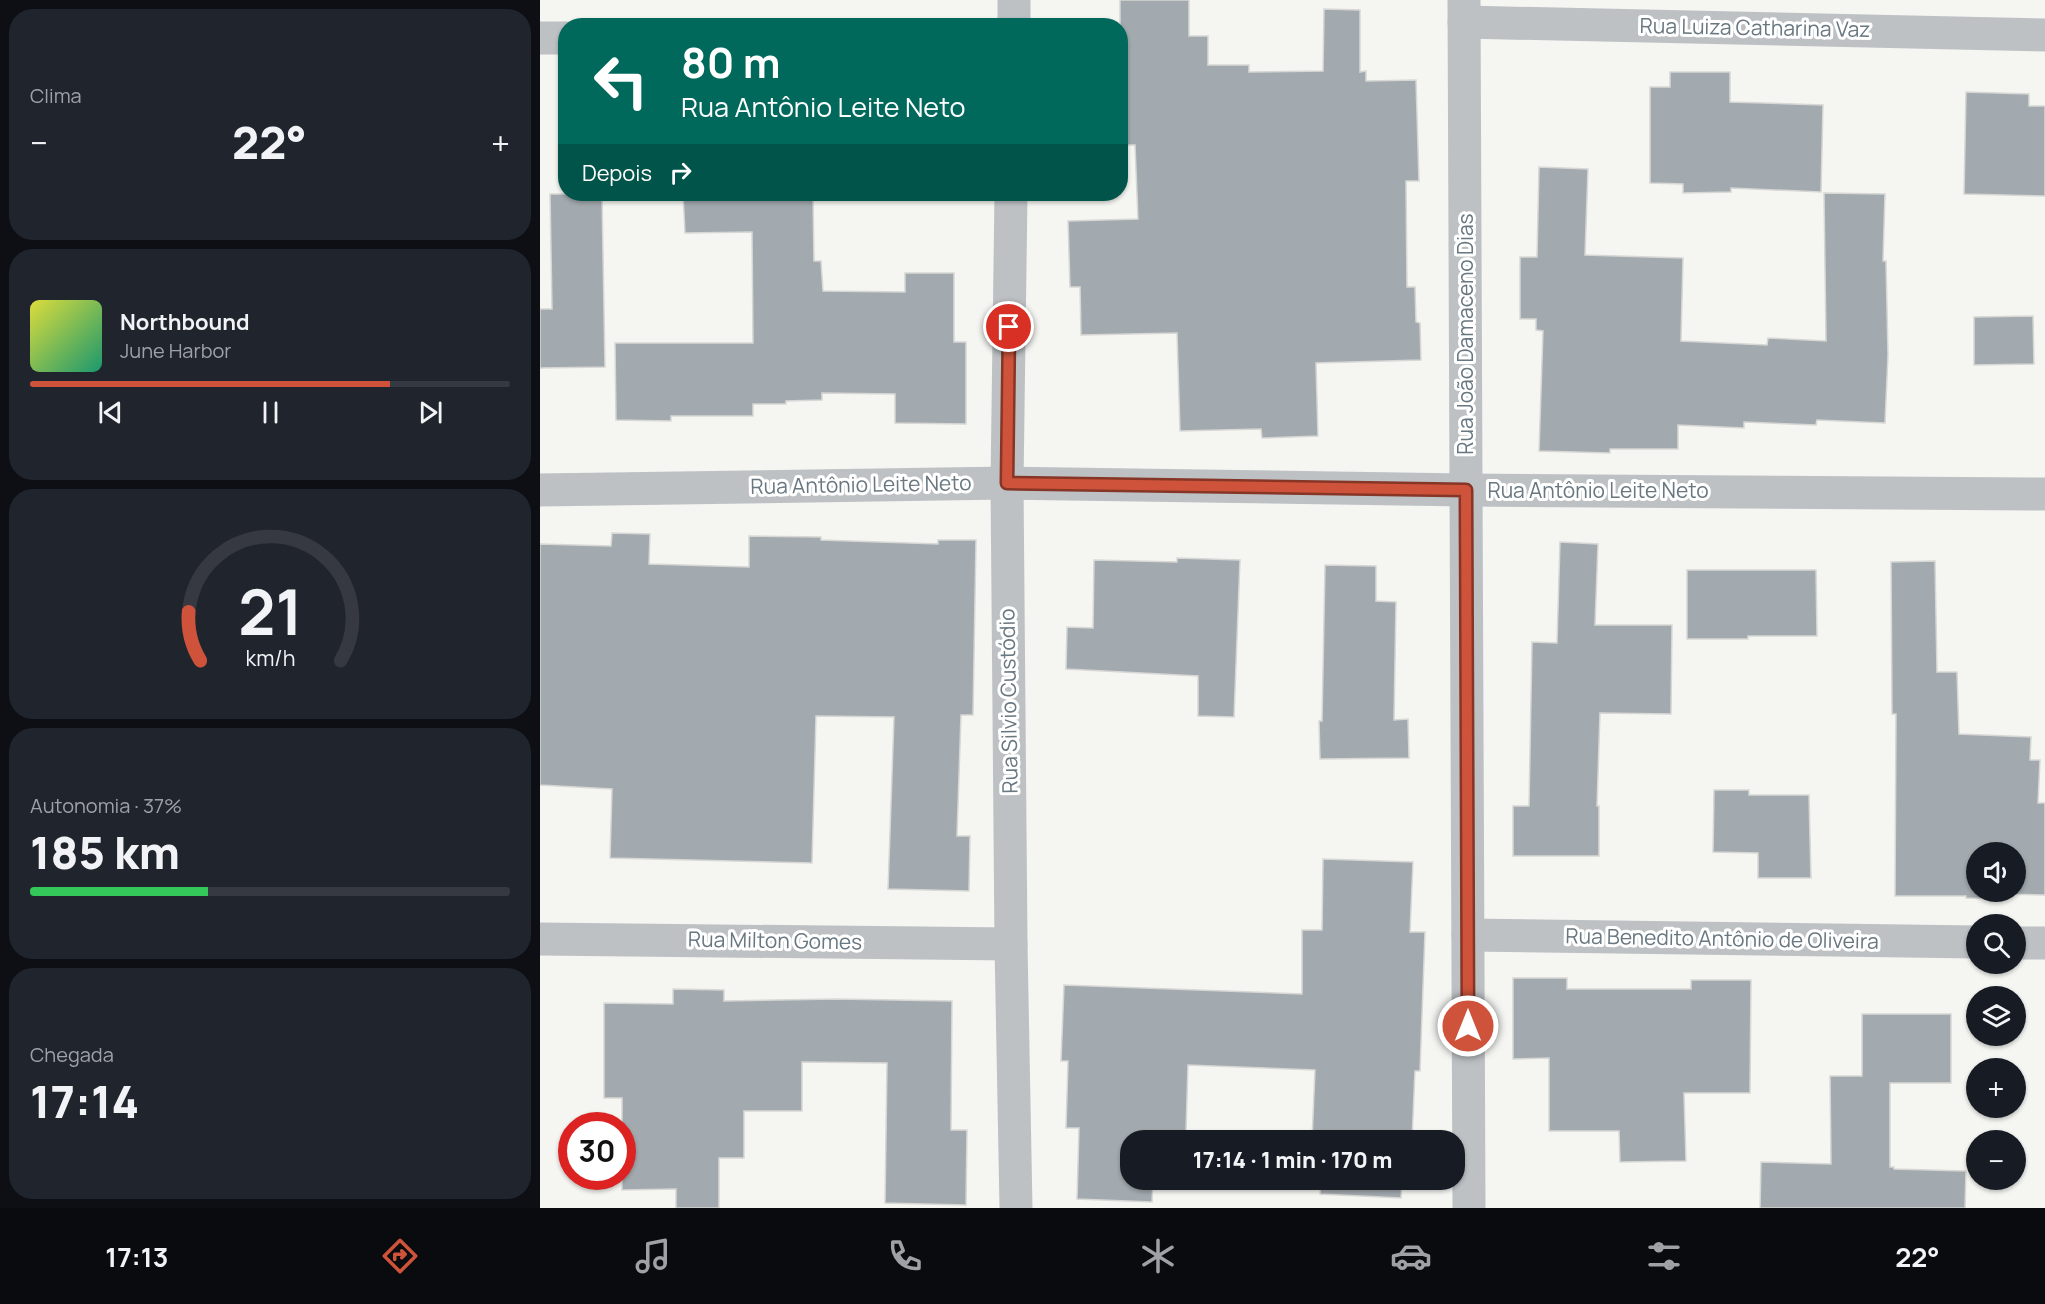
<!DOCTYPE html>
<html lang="pt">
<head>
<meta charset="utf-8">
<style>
  :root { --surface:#171b24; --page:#20242c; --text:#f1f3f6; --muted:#9ea1a6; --line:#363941; --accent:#ce533a }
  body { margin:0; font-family:Manrope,sans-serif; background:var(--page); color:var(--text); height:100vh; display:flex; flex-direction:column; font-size:22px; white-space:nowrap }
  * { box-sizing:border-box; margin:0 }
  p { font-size:20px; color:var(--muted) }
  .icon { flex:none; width:33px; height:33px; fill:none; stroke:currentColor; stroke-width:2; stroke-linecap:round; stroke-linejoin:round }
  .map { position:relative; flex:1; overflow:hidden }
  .side { display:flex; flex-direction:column; gap:9px; padding:9px; background:#0d0f14; width:540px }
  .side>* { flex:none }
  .guide { position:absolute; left:18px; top:18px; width:570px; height:183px; border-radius:24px; box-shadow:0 2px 4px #0004; background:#00695c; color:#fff; overflow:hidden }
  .tools { position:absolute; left:1426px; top:842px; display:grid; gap:12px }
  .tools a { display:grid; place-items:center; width:60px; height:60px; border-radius:50%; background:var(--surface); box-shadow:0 2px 4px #0004; font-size:30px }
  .speed { position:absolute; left:18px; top:1112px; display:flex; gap:12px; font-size:30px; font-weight:700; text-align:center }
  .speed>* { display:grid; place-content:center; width:78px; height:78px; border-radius:50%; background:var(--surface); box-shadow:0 2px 4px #0004; line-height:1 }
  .speed .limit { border:9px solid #d22; background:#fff; color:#111 }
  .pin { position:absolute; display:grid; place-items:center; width:51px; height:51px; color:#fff; margin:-26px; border:3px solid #fff; border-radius:50%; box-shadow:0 2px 6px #0007 }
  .me { position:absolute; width:66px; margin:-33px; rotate:0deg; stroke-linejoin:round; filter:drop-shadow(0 0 4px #0008) }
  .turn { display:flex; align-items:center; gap:21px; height:126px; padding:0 24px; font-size:27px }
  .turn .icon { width:78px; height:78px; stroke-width:2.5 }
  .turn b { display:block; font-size:42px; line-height:51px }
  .then { display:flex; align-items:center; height:57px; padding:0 24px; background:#0003; gap:12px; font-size:22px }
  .big { font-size:45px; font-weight:800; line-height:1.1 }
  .side .widget { flex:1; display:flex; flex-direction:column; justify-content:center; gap:9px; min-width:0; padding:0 21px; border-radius:24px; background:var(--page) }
  .side .dial { align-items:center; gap:0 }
  .dial svg { height:156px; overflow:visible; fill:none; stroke:var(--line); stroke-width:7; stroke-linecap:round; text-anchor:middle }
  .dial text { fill:var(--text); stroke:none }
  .song { display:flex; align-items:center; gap:18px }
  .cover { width:72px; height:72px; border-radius:9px; background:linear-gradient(135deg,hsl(60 70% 55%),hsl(160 70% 35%)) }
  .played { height:6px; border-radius:3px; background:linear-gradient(90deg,var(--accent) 75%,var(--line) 75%) }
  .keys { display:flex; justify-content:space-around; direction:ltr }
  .heat { display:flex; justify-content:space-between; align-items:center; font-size:33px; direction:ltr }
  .charge { height:9px; border-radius:4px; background:linear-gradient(90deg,#34c759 37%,var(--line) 0) }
  .trip { position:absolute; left:580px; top:1130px; width:345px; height:60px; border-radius:24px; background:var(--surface); box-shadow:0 2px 4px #0004; font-weight:800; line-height:60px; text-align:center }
  .tab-bar { display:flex; height:96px; justify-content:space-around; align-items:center; background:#090b0e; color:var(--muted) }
  .tab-bar .icon { width:42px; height:42px }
  .tab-bar .selected { color:var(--accent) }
  .tab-bar b { font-size:27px; color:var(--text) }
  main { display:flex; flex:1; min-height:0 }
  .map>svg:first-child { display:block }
  .building { fill:#a3aaaf; stroke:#d7d7d5; stroke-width:1.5; fill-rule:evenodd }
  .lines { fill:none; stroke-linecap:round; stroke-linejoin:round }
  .minor { stroke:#bdc1c4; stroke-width:33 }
  .route-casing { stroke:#863626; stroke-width:15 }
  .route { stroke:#ce533a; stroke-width:10 }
  .labels { text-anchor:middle; stroke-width:6; stroke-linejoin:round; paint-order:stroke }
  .street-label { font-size:21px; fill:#687780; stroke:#fff }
</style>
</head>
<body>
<main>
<section class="side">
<div class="widget"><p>Clima</p>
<div class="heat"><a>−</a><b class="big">22°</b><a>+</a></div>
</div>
<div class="widget">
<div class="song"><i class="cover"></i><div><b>Northbound</b><p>June Harbor</p></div></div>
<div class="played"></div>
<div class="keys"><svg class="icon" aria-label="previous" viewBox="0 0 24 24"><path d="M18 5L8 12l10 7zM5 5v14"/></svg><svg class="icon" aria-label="pause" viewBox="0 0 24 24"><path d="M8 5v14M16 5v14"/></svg><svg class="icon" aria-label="next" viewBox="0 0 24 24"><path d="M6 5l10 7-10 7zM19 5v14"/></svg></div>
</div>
<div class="widget dial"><svg viewBox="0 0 100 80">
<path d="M14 69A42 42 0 1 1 86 69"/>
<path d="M14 69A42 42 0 0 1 8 44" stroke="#ce533a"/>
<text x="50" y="56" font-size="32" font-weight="700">21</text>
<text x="50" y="72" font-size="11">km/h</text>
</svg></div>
<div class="widget"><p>Autonomia · 37%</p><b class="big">185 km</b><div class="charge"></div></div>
<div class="widget"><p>Chegada</p><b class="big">17:14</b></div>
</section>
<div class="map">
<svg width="1505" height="1208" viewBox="0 0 1505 1208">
  <rect width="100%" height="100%" fill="#f5f5f2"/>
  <g class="building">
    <path d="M 580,0 L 649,0 L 649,36 L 668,36 L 668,65 L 709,65 L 709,72 L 783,71 L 784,9 L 820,10 L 820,72 L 826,71 L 826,81 L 876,80 L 879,181 L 866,181 L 867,287 L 875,287 L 876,322 L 880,323 L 881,360 L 776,363 L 778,436 L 722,438 L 721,429 L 640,431 L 637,333 L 541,335 L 540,287 L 530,287 L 528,221 L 598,219 L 595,145 L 580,145 Z"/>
    <path d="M 1130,72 L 1190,72 L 1190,102 L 1283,105 L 1281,192 L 1191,188 L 1191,192 L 1143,193 L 1143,184 L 1110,183 L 1110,87 L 1130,87 Z"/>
    <path d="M 1426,92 L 1489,94 L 1489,106 L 1505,106 L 1505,196 L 1424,194 Z"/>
    <path d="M 999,167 L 1048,169 L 1045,255 L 1143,258 L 1141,341 L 1227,345 L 1228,338 L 1286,341 L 1284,193 L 1345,194 L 1343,261 L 1346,261 L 1348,355 L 1345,423 L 1277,420 L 1276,425 L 1204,422 L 1204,428 L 1138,425 L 1138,449 L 1070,449 L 1070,453 L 999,451 L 1003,331 L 996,330 L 996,319 L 980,319 L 980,257 L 997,257 Z"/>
    <path d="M 10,194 L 62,194 L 65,367 L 0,368 L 0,309 L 12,309 Z"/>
    <path d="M 143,194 L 273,194 L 274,261 L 281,261 L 283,291 L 365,292 L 365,273 L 414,273 L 414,342 L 426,342 L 426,424 L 355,423 L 355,394 L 282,393 L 282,400 L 246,401 L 246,404 L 213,404 L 213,416 L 131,416 L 131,421 L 76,420 L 75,343 L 213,343 L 212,232 L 145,233 Z"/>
    <path d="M 1493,316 L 1494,364 L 1434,365 L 1434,317 Z"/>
    <path d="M 72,533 L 110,534 L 109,564 L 209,567 L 209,536 L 281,537 L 281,540 L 398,544 L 398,540 L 436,540 L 433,715 L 421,715 L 417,836 L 430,836 L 429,891 L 348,889 L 354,717 L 276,716 L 272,863 L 70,858 L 72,789 L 0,785 L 0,544 L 71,546 Z"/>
    <path d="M 1020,542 L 1058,544 L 1055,625 L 1132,625 L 1131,714 L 1060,713 L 1057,806 L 1059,806 L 1059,856 L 973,856 L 973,806 L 989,806 L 992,642 L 1017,643 Z"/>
    <path d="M 637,558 L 700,560 L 694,717 L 658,716 L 658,676 L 526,669 L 527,627 L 553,628 L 554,560 L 637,562 Z"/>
    <path d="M 1395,561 L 1397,672 L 1417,672 L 1419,734 L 1491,737 L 1490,760 L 1500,760 L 1498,803 L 1505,803 L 1505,895 L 1465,894 L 1465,899 L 1426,898 L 1426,896 L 1355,896 L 1356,714 L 1352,714 L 1351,562 ZM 1437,852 L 1476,852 L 1476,891 L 1437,891 Z"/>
    <path d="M 785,565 L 836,566 L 836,601 L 856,602 L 854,720 L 868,719 L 869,758 L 780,759 L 779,721 L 782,721 Z"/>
    <path d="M 1147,570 L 1276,570 L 1277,636 L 1208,636 L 1208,639 L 1147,639 Z"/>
    <path d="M 1174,790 L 1209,790 L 1209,795 L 1269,795 L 1271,878 L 1218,878 L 1218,853 L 1173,852 Z"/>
    <path d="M 783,859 L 873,862 L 870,932 L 885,932 L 880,1071 L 875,1071 L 872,1140 L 772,1140 L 775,1070 L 648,1065 L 646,1132 L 614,1131 L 614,1140 L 591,1140 L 591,1179 L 613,1179 L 612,1202 L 537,1199 L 539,1128 L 526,1128 L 528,1061 L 521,1061 L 524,985 L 762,994 L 762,930 L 782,930 Z"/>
    <path d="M 973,978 L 1027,978 L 1027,989 L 1151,989 L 1151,980 L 1211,980 L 1210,1093 L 1144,1093 L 1146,1161 L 1080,1162 L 1079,1131 L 1009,1131 L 1009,1058 L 973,1059 Z"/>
    <path d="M 133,989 L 184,990 L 184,1001 L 297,999 L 412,1001 L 411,1130 L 427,1130 L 426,1205 L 345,1203 L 347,1063 L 262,1062 L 262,1111 L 204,1111 L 204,1158 L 179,1158 L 179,1208 L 136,1208 L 136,1189 L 82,1190 L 82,1098 L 64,1098 L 64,1003 L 133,1004 Z"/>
    <path d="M 1322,1014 L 1411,1014 L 1411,1083 L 1350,1083 L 1350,1167 L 1354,1167 L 1354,1169 L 1426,1171 L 1425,1208 L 1220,1208 L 1221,1162 L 1291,1164 L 1290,1076 L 1322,1076 Z"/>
    <path d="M 781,1179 L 862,1179 L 861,1198 L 780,1194 Z"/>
  </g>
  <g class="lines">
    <g class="minor">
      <path d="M 924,0 L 929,1208"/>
      <path d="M 924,22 L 1505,35"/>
      <path d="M 474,26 L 474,0"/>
      <path d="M 0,38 L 26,38"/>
      <path d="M 471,194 L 467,483 L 471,944 L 476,1208"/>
      <path d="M 0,490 L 467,483 L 926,490 L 1505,494"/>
      <path d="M 928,935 L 1437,942"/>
      <path d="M 0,939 L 471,944"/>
      <path d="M 1476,943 L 1505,943"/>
    </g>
  </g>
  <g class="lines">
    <g class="route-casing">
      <path id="route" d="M 469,327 L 467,483 L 926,490 L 928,1026"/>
    </g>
    <use href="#route" class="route"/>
  </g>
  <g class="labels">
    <g class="street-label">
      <text transform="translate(1215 28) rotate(1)" y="7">Rua Luiza Catharina Vaz</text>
      <text transform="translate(926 334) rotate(-90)" y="7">Rua João Damaceno Dias</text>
      <text transform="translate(321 485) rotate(-1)" y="7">Rua Antônio Leite Neto</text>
      <text x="1058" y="498">Rua Antônio Leite Neto</text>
      <text transform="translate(469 701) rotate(-91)" y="7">Rua Silvio Custódio</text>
      <text transform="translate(1182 939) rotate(1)" y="7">Rua Benedito Antônio de Oliveira</text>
      <text transform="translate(235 941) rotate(1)" y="7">Rua Milton Gomes</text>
    </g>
  </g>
</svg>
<div class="tools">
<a><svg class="icon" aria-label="sound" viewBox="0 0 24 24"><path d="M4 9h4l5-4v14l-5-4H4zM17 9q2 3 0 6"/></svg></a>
<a><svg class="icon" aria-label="search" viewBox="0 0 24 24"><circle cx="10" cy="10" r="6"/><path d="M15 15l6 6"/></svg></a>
<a><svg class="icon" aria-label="layers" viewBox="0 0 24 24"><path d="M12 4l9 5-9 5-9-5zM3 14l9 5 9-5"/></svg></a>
<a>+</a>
<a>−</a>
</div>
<div class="speed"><div class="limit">30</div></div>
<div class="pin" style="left:469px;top:327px;background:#d93025"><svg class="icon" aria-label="arrive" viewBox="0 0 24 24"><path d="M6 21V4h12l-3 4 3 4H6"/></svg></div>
<svg class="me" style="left:928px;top:1026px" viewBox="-20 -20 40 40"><circle r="17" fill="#ce533a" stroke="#fff" stroke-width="3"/><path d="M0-11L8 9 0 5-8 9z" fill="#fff"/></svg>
<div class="trip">17:14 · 1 min · 170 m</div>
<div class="guide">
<div class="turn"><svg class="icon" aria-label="left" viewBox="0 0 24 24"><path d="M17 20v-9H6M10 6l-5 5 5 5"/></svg><div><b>80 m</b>Rua Antônio Leite Neto</div></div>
<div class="then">Depois<svg class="icon" aria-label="right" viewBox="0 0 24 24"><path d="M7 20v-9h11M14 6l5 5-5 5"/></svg></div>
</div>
</div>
</main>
<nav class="tab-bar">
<b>17:13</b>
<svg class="icon selected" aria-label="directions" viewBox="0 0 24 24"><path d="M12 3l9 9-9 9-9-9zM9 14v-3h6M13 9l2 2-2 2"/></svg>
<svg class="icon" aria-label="music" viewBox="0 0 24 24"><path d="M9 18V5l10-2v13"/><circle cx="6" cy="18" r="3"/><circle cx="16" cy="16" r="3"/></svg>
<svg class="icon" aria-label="phone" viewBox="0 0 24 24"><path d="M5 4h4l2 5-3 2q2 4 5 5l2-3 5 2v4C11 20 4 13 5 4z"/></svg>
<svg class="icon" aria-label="climate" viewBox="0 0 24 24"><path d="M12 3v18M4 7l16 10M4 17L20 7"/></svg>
<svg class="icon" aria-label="car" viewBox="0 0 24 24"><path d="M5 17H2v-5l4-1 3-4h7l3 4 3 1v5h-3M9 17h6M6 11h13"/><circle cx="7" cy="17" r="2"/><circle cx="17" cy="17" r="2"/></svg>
<svg class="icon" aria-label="filters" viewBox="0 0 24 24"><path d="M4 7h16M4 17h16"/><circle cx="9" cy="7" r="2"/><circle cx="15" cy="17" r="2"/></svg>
<b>22°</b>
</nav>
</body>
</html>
